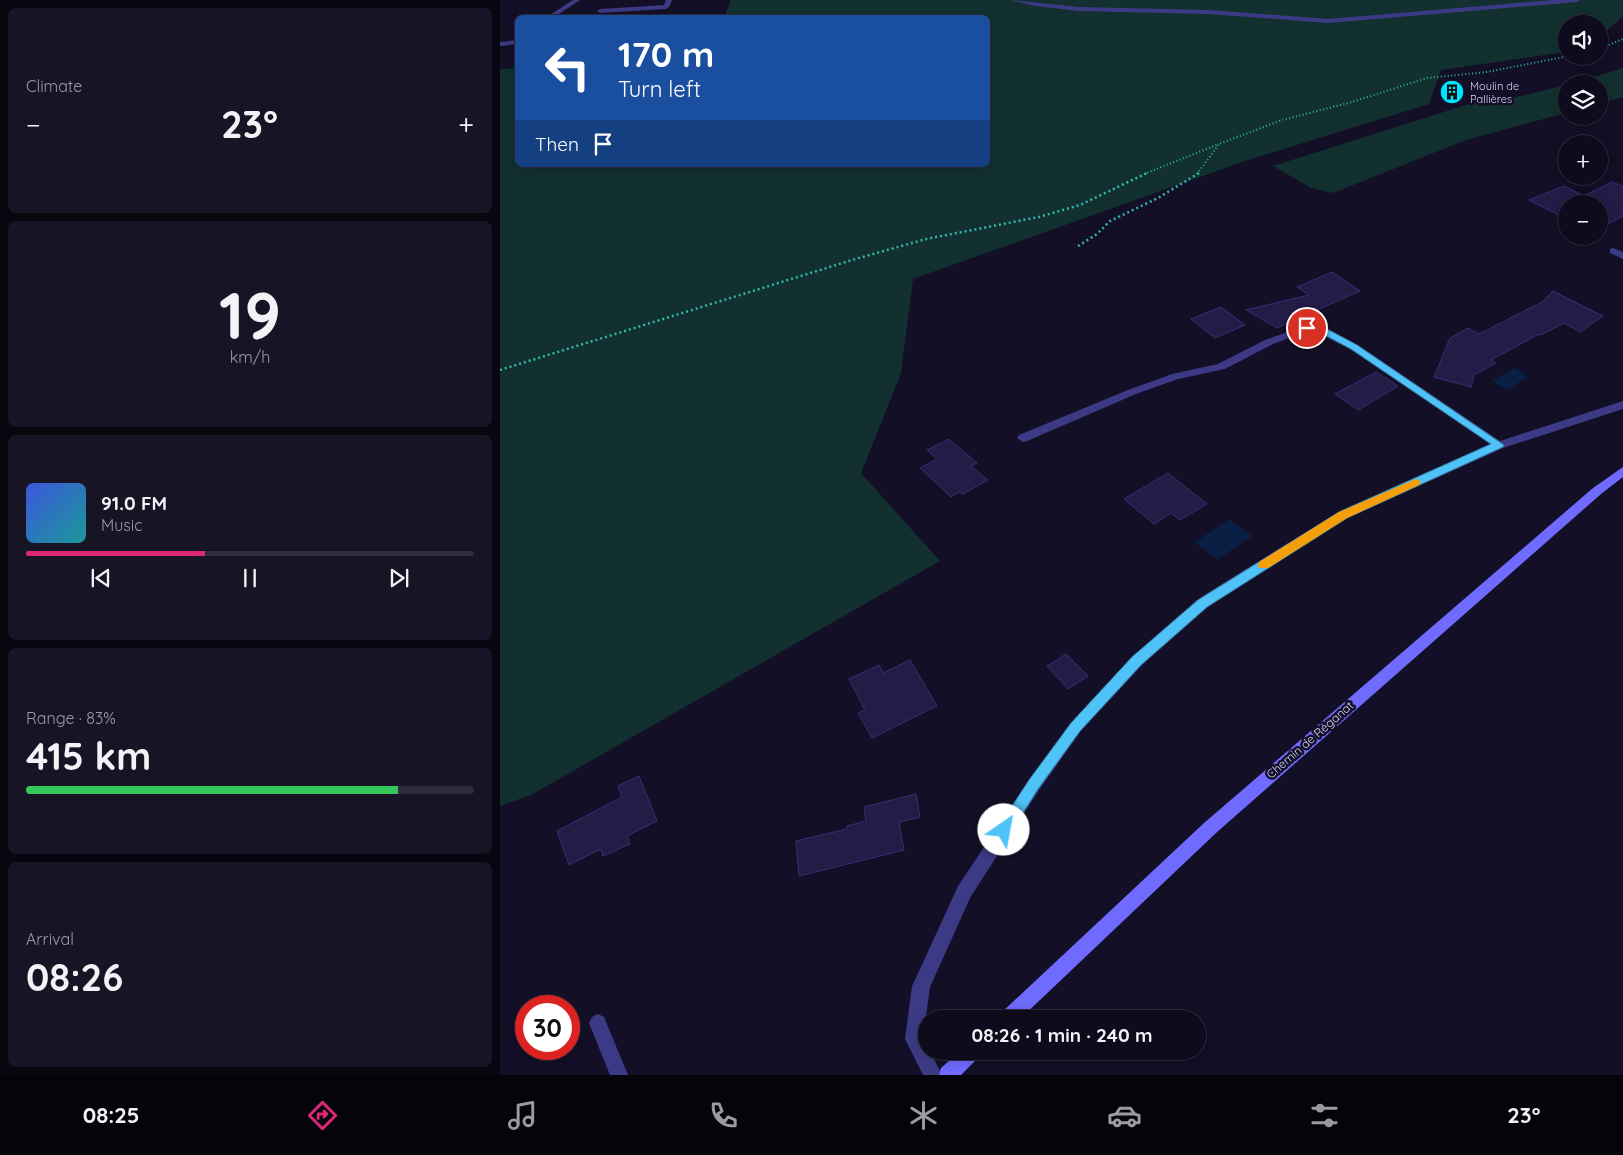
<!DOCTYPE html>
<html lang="en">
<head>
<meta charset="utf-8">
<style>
  :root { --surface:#0e0b1c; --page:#171425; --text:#f1f3f6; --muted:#9b9ba3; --line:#2e2b3b; --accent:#db2777 }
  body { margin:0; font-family:Quicksand,sans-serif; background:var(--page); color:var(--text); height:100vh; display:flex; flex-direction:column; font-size:19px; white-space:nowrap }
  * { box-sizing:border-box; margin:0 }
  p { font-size:16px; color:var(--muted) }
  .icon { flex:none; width:28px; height:28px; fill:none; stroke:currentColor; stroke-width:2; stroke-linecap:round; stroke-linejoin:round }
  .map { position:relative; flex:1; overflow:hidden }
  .side { display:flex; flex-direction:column; gap:8px; padding:8px; background:#08060f; width:500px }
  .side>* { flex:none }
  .banner { position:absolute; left:15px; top:15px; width:475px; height:152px; border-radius:8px; box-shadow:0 2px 12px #0003,0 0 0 1px var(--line); background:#1a4fa0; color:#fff; overflow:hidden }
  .tools { position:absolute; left:1058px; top:15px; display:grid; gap:10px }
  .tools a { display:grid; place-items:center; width:50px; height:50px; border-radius:50%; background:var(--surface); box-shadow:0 2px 12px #0003,0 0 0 1px var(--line); font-size:25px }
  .speed { position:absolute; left:15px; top:995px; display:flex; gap:10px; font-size:25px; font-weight:700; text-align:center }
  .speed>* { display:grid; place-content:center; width:65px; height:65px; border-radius:50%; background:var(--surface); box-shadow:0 2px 12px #0003,0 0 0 1px var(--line); line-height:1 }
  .speed .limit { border:8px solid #d22; background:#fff; color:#111 }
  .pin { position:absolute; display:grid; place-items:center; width:42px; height:42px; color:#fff; margin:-21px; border:2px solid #fff; border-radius:50%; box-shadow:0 1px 5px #0007 }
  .me { position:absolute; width:55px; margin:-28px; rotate:33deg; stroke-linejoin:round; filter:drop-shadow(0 0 4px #0008) }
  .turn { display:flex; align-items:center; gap:18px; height:105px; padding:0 20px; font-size:22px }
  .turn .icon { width:65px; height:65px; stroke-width:2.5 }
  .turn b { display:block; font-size:35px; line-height:42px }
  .then { display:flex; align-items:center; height:48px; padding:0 20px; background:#0003; gap:10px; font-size:19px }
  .big { font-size:38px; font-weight:700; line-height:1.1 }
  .side .tile { flex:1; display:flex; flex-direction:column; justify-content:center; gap:8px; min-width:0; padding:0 18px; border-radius:8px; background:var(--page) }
  .side .dial { align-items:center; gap:0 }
  .dial b { font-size:65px; line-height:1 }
  .song { display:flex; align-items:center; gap:15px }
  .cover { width:60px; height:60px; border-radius:8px; background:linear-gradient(135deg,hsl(230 70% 55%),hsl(180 70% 35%)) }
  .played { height:5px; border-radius:2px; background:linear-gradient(90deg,var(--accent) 40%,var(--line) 40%) }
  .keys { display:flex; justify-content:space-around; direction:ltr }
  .heat { display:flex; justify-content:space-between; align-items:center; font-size:28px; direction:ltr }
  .charge { height:8px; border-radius:4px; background:linear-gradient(90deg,#34c759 83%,var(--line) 0) }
  .trip { position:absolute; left:418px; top:1010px; width:288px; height:50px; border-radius:25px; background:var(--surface); box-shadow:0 2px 12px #0003,0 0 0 1px var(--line); font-weight:700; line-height:50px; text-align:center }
  .menu { display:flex; height:80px; justify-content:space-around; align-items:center; background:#06040b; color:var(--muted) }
  .menu .icon { width:35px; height:35px }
  .menu .on { color:var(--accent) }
  .menu b { font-size:22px; color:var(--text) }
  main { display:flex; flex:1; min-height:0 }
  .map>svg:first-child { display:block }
  .green { fill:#12302f }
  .water { fill:#0a1f44 }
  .building { fill:#241b47; stroke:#3b2d73 }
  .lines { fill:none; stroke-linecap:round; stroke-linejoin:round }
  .path-far1 { stroke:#2fb8b0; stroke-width:2; stroke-dasharray:1 2.5; stroke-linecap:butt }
  .path { stroke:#2fb8b0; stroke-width:2.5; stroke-dasharray:2 3; stroke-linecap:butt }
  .lane { fill:#3d3a85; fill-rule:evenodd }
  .street { fill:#3d3a85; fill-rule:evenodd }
  .secondary { fill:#6f6bff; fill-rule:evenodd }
  .route { fill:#4fc3f7; stroke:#337fa1 }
  .slow { fill:#f59e0b }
  .labels { text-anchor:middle; stroke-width:5; stroke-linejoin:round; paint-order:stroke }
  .far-poi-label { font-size:11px; fill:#d9d4ff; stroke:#130f26; text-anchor:start }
  .street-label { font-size:12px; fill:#d9d4ff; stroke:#130f26 }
</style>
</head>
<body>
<main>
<section class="side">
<div class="tile"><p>Climate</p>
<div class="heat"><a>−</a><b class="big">23°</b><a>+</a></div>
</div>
<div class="tile dial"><b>19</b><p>km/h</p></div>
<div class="tile">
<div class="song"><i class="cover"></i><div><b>91.0 FM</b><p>Music</p></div></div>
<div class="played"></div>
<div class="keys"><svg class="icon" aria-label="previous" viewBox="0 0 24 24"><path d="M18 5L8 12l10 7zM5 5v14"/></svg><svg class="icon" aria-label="pause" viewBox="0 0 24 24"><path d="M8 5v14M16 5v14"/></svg><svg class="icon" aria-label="next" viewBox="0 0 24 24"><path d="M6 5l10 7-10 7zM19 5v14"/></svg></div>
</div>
<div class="tile"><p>Range · 83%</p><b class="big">415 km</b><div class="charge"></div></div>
<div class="tile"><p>Arrival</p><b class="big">08:26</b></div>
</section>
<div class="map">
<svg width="1123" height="1075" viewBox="0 0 1123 1075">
  <rect width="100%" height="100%" fill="#130f26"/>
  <g class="green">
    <path d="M 231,0 L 1123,0 L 1123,16 L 1099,38 L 1099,24 L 1066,24 L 1066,52 L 941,70 L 929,104 L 745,161 L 413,279 L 401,373 L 361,473 L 440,561 L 31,795 L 0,806 L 0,69 L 17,68 L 18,165 L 488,165 L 488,18 L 224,17 Z"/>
    <path d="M 1123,68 L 1123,97 L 1099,104 L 1099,84 L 1071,84 Z"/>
    <path d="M 1066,85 L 1066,113 L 966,140 L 833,193 L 811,188 L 773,166 L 991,97 L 1000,101 Z"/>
  </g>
  <g class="water">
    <path d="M 1015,368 L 1025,375 L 1026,378 L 1007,390 L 992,381 Z"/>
    <path d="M 730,519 L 752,536 L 717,560 L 695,542 Z"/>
  </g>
  <g class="building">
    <path d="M 1112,182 L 1123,186 L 1123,216 L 1104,226 L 1099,223 L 1099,204 L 1066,204 L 1066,216 L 1063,217 L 1029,200 L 1064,186 L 1084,196 Z"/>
    <path d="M 832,272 L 860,291 L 777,328 L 746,310 L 809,295 L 797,287 Z"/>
    <path d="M 1053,291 L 1103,316 L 1080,332 L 1064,323 L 1041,335 L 1039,334 L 991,360 L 996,363 L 974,375 L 971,387 L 934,377 L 950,338 L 968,328 L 979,334 L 1042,302 Z"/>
    <path d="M 721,307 L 745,325 L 715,338 L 691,319 Z"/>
    <path d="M 876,372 L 898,386 L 858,410 L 835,394 Z"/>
    <path d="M 449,439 L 477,463 L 471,466 L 488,480 L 463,494 L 459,492 L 451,497 L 420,468 L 437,459 L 427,450 Z"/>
    <path d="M 668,473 L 707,504 L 680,520 L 671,513 L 654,524 L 624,499 Z"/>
    <path d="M 566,654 L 588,676 L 568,689 L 547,666 Z"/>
    <path d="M 410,660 L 437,706 L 372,738 L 358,713 L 365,710 L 349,679 L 379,665 L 383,673 Z"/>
    <path d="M 139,776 L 157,821 L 127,836 L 130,844 L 103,856 L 101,849 L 69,865 L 57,831 L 122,797 L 118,786 Z"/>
    <path d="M 416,794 L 420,817 L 399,822 L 404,850 L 299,876 L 296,841 L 347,829 L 347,826 L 366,821 L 364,807 Z"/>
  </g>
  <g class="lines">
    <g class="path-far1">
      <path d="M 1099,49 L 1123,39"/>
      <path d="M 644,174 L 719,144"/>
      <path d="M 697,174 L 719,144 L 782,120 L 852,102 L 927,78 L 987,72 L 1069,56"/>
    </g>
    <g class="path">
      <path d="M 578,246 L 597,234 L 610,221 L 658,198 L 699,173"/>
      <path d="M 0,370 L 352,260 L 426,239 L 539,217 L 580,205 L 647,173"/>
    </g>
    <g class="lane">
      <path d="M 73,0 L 80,0 L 53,18 L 45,18 Z"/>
      <path d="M 166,0 L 172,0 L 169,7 L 166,9 L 100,13 L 97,11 L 100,9 L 164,5 Z"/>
      <path d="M 18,40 L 18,44 L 0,46 L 0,42 Z"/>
    </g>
    <g class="street">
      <path d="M 510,0 L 580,7 L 709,10 L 828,19 L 1054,0 L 1080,0 L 1077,2 L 828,23 L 709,14 L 580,11 L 535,6 Z"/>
      <path d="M 1113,248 L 1123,252 L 1123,259 L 1110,253 L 1110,249 Z"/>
      <path d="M 807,325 L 827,329 L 858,345 L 1000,441 L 1123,401 L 1123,409 L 1003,448 L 847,518 L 708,607 L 642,665 L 581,731 L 539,790 L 470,898 L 430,987 L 423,1038 L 426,1044 L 426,1051 L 430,1051 L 442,1075 L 423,1075 L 405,1039 L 412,986 L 415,980 L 458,886 L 529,780 L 571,723 L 632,657 L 698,599 L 839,512 L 990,444 L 850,349 L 820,334 L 808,331 L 773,344 L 725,369 L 678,379 L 636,394 L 527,441 L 523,442 L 517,438 L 519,435 L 628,390 L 672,374 L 718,364 L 765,340 Z"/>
      <path d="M 98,1014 L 104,1017 L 128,1075 L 110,1075 L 89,1023 L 92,1017 Z"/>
    </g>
    <g class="secondary">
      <path d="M 1123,467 L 1123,477 L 1101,494 L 716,833 L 520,1019 L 498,1019 L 501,1013 L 704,823 L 1093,488 Z"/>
      <path d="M 460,1051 L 482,1051 L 479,1057 L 461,1075 L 439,1075 L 441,1068 Z"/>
    </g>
  </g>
  <path class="route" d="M 807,325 L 827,329 L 857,345 L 1004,445 L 1003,447 L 847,518 L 707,607 L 641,665 L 580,731 L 538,789 L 509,835 L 504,837 L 499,835 L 497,830 L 499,826 L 529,780 L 571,723 L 632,657 L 698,600 L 839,512 L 991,444 L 851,349 L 821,333 L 803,330 L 803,326 Z"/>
  <path class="slow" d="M 916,479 L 919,480 L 921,482 L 919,485 L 847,518 L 768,568 L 759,568 L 758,565 L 759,562 L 839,512 Z"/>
  <defs>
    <g id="building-disc" transform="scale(1.25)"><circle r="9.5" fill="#00e5ff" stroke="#130f26"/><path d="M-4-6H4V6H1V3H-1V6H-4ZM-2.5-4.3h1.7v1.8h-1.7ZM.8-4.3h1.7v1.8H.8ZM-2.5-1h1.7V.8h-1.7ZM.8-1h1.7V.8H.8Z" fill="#111"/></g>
  </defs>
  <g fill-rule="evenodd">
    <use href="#building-disc" x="952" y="92"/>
  </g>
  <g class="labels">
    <g class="far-poi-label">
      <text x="970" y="90">Moulin de<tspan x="970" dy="13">Pallières</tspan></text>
    </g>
    <g class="street-label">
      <text transform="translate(810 740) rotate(-41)" y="4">Chemin de Réganat</text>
    </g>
  </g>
</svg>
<div class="tools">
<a><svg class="icon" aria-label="sound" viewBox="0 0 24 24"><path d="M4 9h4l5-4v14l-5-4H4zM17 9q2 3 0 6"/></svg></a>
<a><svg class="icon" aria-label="layers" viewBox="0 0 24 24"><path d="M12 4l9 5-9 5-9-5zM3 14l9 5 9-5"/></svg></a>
<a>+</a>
<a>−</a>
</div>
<div class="speed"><div class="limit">30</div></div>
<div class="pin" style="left:807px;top:328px;background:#d93025"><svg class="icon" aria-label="arrive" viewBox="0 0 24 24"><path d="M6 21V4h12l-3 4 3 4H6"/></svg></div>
<svg class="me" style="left:504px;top:830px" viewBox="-20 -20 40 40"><circle r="19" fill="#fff"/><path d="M0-13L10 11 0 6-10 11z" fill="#4fc3f7"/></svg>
<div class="trip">08:26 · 1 min · 240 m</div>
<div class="banner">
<div class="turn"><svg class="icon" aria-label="left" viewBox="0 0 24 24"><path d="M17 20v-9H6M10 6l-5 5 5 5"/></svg><div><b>170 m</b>Turn left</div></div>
<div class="then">Then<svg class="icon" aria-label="arrive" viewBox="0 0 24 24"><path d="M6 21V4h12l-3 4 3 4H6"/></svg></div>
</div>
</div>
</main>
<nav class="menu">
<b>08:25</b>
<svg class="icon on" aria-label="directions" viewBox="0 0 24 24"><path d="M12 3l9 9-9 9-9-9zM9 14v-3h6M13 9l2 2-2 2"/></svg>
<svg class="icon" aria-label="music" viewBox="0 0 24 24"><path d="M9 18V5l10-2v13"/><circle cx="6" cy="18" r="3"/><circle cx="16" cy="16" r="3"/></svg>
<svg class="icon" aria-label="phone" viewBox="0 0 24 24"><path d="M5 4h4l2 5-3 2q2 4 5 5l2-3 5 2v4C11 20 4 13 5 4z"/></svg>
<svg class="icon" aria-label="climate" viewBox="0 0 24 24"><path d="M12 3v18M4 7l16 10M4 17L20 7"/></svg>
<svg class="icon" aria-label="car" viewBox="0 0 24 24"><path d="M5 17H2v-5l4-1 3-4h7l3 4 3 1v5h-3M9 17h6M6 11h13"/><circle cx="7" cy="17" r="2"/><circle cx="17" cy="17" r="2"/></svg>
<svg class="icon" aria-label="filters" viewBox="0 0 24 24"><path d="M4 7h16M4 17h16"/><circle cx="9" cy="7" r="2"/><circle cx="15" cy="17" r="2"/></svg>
<b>23°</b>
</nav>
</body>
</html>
